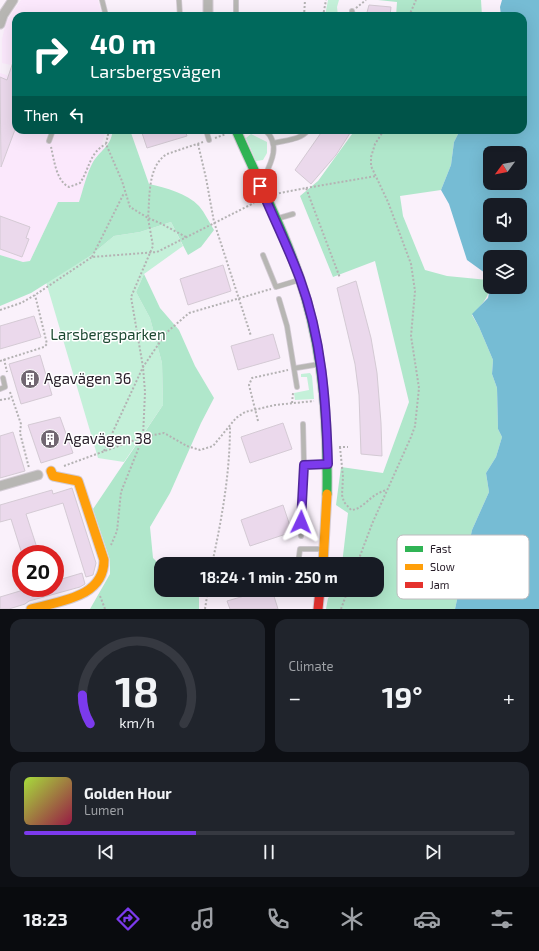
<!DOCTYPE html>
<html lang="en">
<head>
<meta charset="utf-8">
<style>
  :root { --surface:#171b24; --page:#20242c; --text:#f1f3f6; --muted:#9ea1a6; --line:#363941; --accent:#7c3aed }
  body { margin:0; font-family:"Exo 2",sans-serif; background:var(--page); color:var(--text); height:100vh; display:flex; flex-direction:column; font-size:15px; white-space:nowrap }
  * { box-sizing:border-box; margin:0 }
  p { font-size:13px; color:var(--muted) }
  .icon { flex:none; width:22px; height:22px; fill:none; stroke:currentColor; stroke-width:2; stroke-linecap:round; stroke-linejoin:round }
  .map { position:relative; height:609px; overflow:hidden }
  .side { display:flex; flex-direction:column; gap:10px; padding:10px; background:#0d0f14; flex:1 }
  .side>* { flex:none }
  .hud { position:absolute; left:12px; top:12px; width:515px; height:122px; border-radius:12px; box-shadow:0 4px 16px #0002; background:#00695c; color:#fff; overflow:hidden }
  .needle { width:26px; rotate:238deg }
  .tools { position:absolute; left:483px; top:146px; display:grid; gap:8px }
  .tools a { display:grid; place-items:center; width:44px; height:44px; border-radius:8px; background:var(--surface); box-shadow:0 4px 16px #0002; font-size:20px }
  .speed { position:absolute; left:12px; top:545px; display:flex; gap:8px; font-size:20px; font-weight:700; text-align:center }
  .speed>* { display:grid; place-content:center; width:52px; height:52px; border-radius:50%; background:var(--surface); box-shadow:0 4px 16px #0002; line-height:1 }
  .speed .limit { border:6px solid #d22; background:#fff; color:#111 }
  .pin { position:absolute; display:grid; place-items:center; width:34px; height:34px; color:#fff; margin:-17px; border-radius:8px; box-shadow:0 2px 6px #0006 }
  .me { position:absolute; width:44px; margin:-22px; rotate:2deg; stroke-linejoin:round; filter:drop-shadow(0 0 3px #0008) }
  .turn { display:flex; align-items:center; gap:14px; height:84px; padding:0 12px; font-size:18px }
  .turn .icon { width:52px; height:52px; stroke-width:2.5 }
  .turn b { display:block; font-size:28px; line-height:34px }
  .then { display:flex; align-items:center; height:38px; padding:0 12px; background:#0003; gap:8px; font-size:15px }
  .big { font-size:30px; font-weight:700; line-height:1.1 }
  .side .tile { flex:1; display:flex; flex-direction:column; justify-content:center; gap:6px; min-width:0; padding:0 14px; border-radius:12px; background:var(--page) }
  .side .dial { align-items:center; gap:0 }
  .dial svg { height:104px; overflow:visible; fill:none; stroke:var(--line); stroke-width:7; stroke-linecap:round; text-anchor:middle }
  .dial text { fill:var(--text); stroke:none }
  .song { display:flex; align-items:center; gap:12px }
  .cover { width:48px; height:48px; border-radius:6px; background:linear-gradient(135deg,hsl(80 70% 55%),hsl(340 70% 35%)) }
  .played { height:4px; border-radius:2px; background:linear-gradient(90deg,var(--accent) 35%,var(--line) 35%) }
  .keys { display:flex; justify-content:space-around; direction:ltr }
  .heat { display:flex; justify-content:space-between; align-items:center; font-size:22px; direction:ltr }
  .side .tiles { flex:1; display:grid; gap:10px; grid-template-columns:1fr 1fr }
  .tile:last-child { grid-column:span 2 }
  .trip { position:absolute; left:154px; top:557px; width:230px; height:40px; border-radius:12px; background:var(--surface); box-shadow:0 4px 16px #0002; font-weight:700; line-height:40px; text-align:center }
  .dock { display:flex; height:64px; justify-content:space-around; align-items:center; background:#090b0e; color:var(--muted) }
  .dock .icon { width:28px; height:28px }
  .dock .on { color:var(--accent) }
  .dock b { font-size:18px; color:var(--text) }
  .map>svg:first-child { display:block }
  .built { fill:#fbe8fc }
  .green { fill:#c4f0d9 }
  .forest { fill:#b0e7cb }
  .water { fill:#76bcd4; fill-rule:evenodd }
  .building { fill:#ebd9ec; stroke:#d4cad4 }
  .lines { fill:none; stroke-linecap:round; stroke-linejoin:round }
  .lane-casing { stroke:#d3cbd4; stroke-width:6 }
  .street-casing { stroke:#d3cbd4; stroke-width:11 }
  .fast-casing { stroke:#d3cbd4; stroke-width:11 }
  .slow-casing { stroke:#d3cbd4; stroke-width:11 }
  .jam-casing { stroke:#d3cbd4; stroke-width:11 }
  .path { stroke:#b4b2b3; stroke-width:2; stroke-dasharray:2 2; stroke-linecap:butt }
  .lane { stroke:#b7b6b3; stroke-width:4.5 }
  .street { stroke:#b7b6b3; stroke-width:9 }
  .fast { stroke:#30b455; stroke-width:9 }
  .slow { stroke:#ff9f0a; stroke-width:9 }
  .jam { stroke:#e5322d; stroke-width:9 }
  .route-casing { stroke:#51269a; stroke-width:10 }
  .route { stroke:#7c3aed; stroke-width:7 }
  .labels { text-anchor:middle; stroke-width:3; stroke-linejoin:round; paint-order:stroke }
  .park-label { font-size:15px; fill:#1d4932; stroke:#fff }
  .poi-label { font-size:15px; fill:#251b26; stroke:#fff; text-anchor:start }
  .key { fill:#fff; stroke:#bebbbe; stroke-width:1 }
  .key-label { font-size:11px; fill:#251b26 }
</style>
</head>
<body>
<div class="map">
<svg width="539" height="609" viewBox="0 0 539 609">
  <rect width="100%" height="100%" fill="#faf1fb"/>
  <g class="built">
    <path d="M 21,0 L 98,0 L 102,16 L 16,16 L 16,53 L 11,65 L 2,63 L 2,39 L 6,22 Z"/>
    <path d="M 0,73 L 16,78 L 16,130 L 106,130 L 102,143 L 104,149 L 96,157 L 79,203 L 58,202 L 30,261 L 23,262 L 0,255 Z"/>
  </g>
  <g class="green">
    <path d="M 328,0 L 339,0 L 337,7 L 338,16 L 325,16 Z"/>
    <path d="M 251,134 L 267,142 L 267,153 L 263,160 L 256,161 L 246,138 Z"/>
    <path d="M 171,222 L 183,246 L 144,274 L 136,292 L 150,318 L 162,363 L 163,405 L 124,462 L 98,458 L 46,282 L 90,256 L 114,236 L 140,232 Z"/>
    <path d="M 310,373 L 312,376 L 314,399 L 295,400 L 294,393 L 309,390 L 307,377 L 301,377 L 301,374 Z"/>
  </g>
  <g class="forest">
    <path d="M 378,0 L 481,0 L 482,16 L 396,16 L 397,2 Z"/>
    <path d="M 113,130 L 130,130 L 149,184 C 166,188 187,193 199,206 C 205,213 209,222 214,230 L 201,247 L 188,255 L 171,222 L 140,232 L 114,236 L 90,256 L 31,293 L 0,306 L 0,255 L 23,262 L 30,261 L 58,202 L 79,202 C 83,190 86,176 92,164 C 100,149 110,149 113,130 Z"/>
    <path d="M 355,130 L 460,130 L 454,142 L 451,165 L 441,190 L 400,196 L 403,216 L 425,270 L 447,276 L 488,280 C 492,296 483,303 472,315 L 479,327 L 493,360 L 492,374 L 497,388 L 498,429 L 502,437 L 496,457 L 486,473 L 489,492 L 472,530 L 455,609 L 326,609 L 328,598 L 339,590 L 377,590 L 377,564 L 342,564 L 348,513 L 336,505 L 341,467 L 383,473 L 409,402 L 375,261 L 333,277 L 300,196 L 318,181 Z"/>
    <path d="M 144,274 L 160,308 L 179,330 L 195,366 L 214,398 L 201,423 L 170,493 L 150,527 L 153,558 L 161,566 L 161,590 L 197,590 L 199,595 L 199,609 L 90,609 L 110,574 L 110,560 L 93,509 L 163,405 L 162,363 L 150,318 L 136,292 Z"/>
  </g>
  <path class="water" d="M 502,0 L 539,0 L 539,609 L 455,609 L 472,530 L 489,492 L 486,473 L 496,457 L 502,437 L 498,429 L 497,388 L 492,374 L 493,360 L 479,327 L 472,314 L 488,298 L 490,288 L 485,273 L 467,260 L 449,204 L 441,190 L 451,165 L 454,142 L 460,130 L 523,130 L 523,16 L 501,16 L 500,7 ZM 490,153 L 520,153 L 520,183 L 490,183 ZM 490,205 L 520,205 L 520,235 L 490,235 ZM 490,257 L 520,257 L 520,287 L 490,287 Z"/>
  <g class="building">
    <path d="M 369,5 L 391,7 L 390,16 L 366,16 Z"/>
    <path d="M 15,56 L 16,57 L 16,127 L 1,167 L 0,77 L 7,80 Z"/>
    <path d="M 141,130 L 185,130 L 187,136 L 147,148 Z"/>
    <path d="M 323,130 L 352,130 L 336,155 L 311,184 L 295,170 Z"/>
    <path d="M 0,216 L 30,227 L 26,238 L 29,239 L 22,257 L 0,249 Z"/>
    <path d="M 223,265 L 231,291 L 188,305 L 180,279 Z"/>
    <path d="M 356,281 L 371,338 L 377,373 L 381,423 L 382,456 L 361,454 L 359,395 L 355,364 L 337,288 Z"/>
    <path d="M 34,316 L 41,337 L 0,349 L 0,326 Z"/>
    <path d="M 273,334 L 280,358 L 238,370 L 231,346 Z"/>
    <path d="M 40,355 L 52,395 L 21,404 L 9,364 Z"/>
    <path d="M 60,417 L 73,453 L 41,463 L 28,425 Z"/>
    <path d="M 283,423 L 292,449 L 250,463 L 241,437 Z"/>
    <path d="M 13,432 L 25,471 L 0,478 L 0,436 Z"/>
    <path d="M 72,488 L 96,563 L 93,575 L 86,577 L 63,503 L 26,514 L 39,554 L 22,554 L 11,519 L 0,522 L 0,505 L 52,490 L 53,494 Z"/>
    <path d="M 283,505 L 292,532 L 250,546 L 241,520 Z"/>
    <path d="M 82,573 L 85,584 L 80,587 L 29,601 L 25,604 L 9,609 L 0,609 L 0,597 L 30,588 L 55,588 L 55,581 Z"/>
    <path d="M 265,590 L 272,590 L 278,609 L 230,609 L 227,601 Z"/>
  </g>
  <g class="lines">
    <g class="lane-casing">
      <g id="lane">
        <path d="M 102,0 L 106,16"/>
        <path d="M 179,0 L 180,16"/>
        <path d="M 352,11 L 353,16"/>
        <path d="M 236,16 L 236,0"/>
        <path d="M 206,130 L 209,140"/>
        <path d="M 49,141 L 53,130"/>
        <path d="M 274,143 C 286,140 301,140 308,130"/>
        <path d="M 262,182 C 270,165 282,145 265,130"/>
        <path d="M 276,219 L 293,214"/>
        <path d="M 263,255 L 276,287 L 299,280"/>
        <path d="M 279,299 L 287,326 L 297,387"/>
        <path d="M 296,368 L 320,364"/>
        <path d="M 0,389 L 5,387 L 3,378"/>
        <path d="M 304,465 L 326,465"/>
        <path d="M 301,536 L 304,465 L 303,424"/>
        <path d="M 298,564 L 300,549 L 323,549"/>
        <path d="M 294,593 L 294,590"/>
      </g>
    </g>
    <g class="street-casing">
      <g id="street">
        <path d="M 208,0 L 208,16"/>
        <path d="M 0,24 L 3,15 L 13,0"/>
        <path d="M 0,486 L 38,475"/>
      </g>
    </g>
    <g class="fast-casing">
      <path id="fast" d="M 236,130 C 260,185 288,238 305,295 C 324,360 328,426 327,494"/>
    </g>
    <g class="slow-casing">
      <g id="slow">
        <path d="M 323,564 L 327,494"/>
        <path d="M 31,609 C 59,601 104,598 104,560 L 78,481 L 53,476 L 51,471"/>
      </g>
    </g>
    <g class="jam-casing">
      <path id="jam" d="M 318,609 L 320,590"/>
    </g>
    <g class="path">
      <path d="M 356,8 L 366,0"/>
      <path d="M 304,16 L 305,0"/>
      <path d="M 323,16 L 326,0"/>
      <path d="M 409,16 L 416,0"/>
      <path d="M 109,130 L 106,144 L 122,181 L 130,207 L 148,218 L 153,246 L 131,297 L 143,367 L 145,392 L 143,437 L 121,492 L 117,531 L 111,545"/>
      <path d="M 215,138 L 226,134"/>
      <path d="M 198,144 L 206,178 L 214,222 L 251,336"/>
      <path d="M 51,147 C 54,159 56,181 69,187 L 80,183 C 90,168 89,153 106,144"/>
      <path d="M 306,188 L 376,176"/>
      <path d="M 275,194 L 306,188 L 340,278"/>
      <path d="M 186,237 L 160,223 L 148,218 C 150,198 147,166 167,154 L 203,142"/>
      <path d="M 92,257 L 124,193"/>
      <path d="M 0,310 L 21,303 L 35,295 L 92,257 L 157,252 L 254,203"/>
      <path d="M 4,359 L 7,372"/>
      <path d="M 0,361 L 44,347 L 47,344 L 35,295"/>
      <path d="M 10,392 L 21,424 L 20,433 L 29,468"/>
      <path d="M 0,400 L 12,398"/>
      <path d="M 292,403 L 293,393"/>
      <path d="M 258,421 L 249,385 L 252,378 L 288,370"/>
      <path d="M 339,447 L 348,447"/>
      <path d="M 340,447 L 343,477 L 342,495 L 344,502 L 351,510 C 363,510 371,493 387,490"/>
      <path d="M 104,451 L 143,367 L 166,333 L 189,313 L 271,289"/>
      <path d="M 64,466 L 143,437 L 164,433 L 187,446 L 200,450 L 213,446 L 236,418 L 245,412 L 275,405 L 314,401"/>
      <path d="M 212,564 C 222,518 230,473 230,426"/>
      <path d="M 357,564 L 372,524 L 411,437 L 415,426 L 419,388 L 411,336 L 415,291 L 411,264 L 388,202 L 371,166 L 371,157 L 375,144 L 384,130"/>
      <path d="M 100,596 L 105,609"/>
      <path d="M 205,609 L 208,590"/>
      <path d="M 341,609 L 348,590"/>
    </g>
    <use href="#lane" class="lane"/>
    <use href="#street" class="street"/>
    <use href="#fast" class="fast"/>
    <use href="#slow" class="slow"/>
    <use href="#jam" class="jam"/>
  </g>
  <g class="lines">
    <g class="route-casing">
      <path id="route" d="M 260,186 C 273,217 288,247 300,279 C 322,339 326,401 328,464 L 304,465 L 301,522"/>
    </g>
    <use href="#route" class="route"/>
  </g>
  <defs>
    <g id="building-disc" transform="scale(1)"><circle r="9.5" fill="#706671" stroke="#fff"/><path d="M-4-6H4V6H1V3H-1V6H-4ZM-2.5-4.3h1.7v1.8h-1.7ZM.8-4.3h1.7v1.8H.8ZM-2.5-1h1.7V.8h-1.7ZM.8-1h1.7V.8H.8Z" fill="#fff"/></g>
  </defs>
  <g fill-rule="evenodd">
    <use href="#building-disc" x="30" y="379"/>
    <use href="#building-disc" x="50" y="439"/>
  </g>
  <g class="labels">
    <g class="park-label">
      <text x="108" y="340">Larsbergsparken</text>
    </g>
    <g class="poi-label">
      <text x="44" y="384">Agavägen 36</text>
      <text x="64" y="444">Agavägen 38</text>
    </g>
  </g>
  <rect x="397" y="535" width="132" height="64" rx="6" class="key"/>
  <rect x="405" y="546" width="18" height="6" fill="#30b455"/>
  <rect x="405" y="564" width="18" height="6" fill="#ff9f0a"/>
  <rect x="405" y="582" width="18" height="6" fill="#e5322d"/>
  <g class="key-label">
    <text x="430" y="553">Fast</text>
    <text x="430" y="571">Slow</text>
    <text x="430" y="589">Jam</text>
  </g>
</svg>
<div class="tools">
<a><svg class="needle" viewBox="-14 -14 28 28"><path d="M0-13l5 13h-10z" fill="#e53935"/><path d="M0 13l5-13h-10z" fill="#9ea1a6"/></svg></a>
<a><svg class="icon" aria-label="sound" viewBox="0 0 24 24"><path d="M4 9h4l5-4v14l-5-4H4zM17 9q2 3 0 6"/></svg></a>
<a><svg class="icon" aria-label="layers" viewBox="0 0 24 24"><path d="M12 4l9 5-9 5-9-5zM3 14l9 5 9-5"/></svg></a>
</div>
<div class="speed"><div class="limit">20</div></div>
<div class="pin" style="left:260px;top:186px;background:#d93025"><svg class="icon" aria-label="arrive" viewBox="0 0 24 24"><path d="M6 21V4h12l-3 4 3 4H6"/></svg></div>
<svg class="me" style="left:301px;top:522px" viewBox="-20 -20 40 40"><path d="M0-17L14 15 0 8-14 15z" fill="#7c3aed" stroke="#fff" stroke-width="4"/></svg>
<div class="trip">18:24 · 1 min · 250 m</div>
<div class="hud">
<div class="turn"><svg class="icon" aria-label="right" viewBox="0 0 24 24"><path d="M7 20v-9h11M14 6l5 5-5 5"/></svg><div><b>40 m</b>Larsbergsvägen</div></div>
<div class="then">Then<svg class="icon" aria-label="left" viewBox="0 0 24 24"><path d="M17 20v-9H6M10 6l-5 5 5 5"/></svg></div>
</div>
</div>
<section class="side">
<div class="tiles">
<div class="tile dial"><svg viewBox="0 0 100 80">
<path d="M14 69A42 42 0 1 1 86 69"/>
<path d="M14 69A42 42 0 0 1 8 47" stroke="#7c3aed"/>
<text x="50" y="56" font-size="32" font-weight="700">18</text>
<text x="50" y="72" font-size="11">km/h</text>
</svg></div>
<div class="tile"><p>Climate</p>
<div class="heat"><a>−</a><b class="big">19°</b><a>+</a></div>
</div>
<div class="tile">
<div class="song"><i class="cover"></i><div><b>Golden Hour</b><p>Lumen</p></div></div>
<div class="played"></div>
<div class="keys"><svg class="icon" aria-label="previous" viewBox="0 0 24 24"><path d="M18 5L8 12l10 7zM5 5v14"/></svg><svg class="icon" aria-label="pause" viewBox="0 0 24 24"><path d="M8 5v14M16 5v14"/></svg><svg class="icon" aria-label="next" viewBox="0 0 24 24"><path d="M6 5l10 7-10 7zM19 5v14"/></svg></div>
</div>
</div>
</section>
<nav class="dock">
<b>18:23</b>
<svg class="icon on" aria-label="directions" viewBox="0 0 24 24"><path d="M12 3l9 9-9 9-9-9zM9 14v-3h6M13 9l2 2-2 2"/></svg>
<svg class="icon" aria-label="music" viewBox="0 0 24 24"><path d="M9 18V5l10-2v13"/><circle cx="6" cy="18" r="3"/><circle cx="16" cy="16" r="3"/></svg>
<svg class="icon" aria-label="phone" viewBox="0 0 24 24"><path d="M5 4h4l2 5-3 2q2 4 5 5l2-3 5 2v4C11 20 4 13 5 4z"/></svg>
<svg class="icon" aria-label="climate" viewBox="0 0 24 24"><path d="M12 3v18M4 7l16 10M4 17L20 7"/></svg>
<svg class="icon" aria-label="car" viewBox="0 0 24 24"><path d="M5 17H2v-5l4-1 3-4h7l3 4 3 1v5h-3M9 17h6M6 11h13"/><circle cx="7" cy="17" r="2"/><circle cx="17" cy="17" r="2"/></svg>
<svg class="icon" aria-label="filters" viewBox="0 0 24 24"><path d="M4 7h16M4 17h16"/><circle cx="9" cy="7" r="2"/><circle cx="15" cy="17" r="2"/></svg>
</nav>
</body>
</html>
